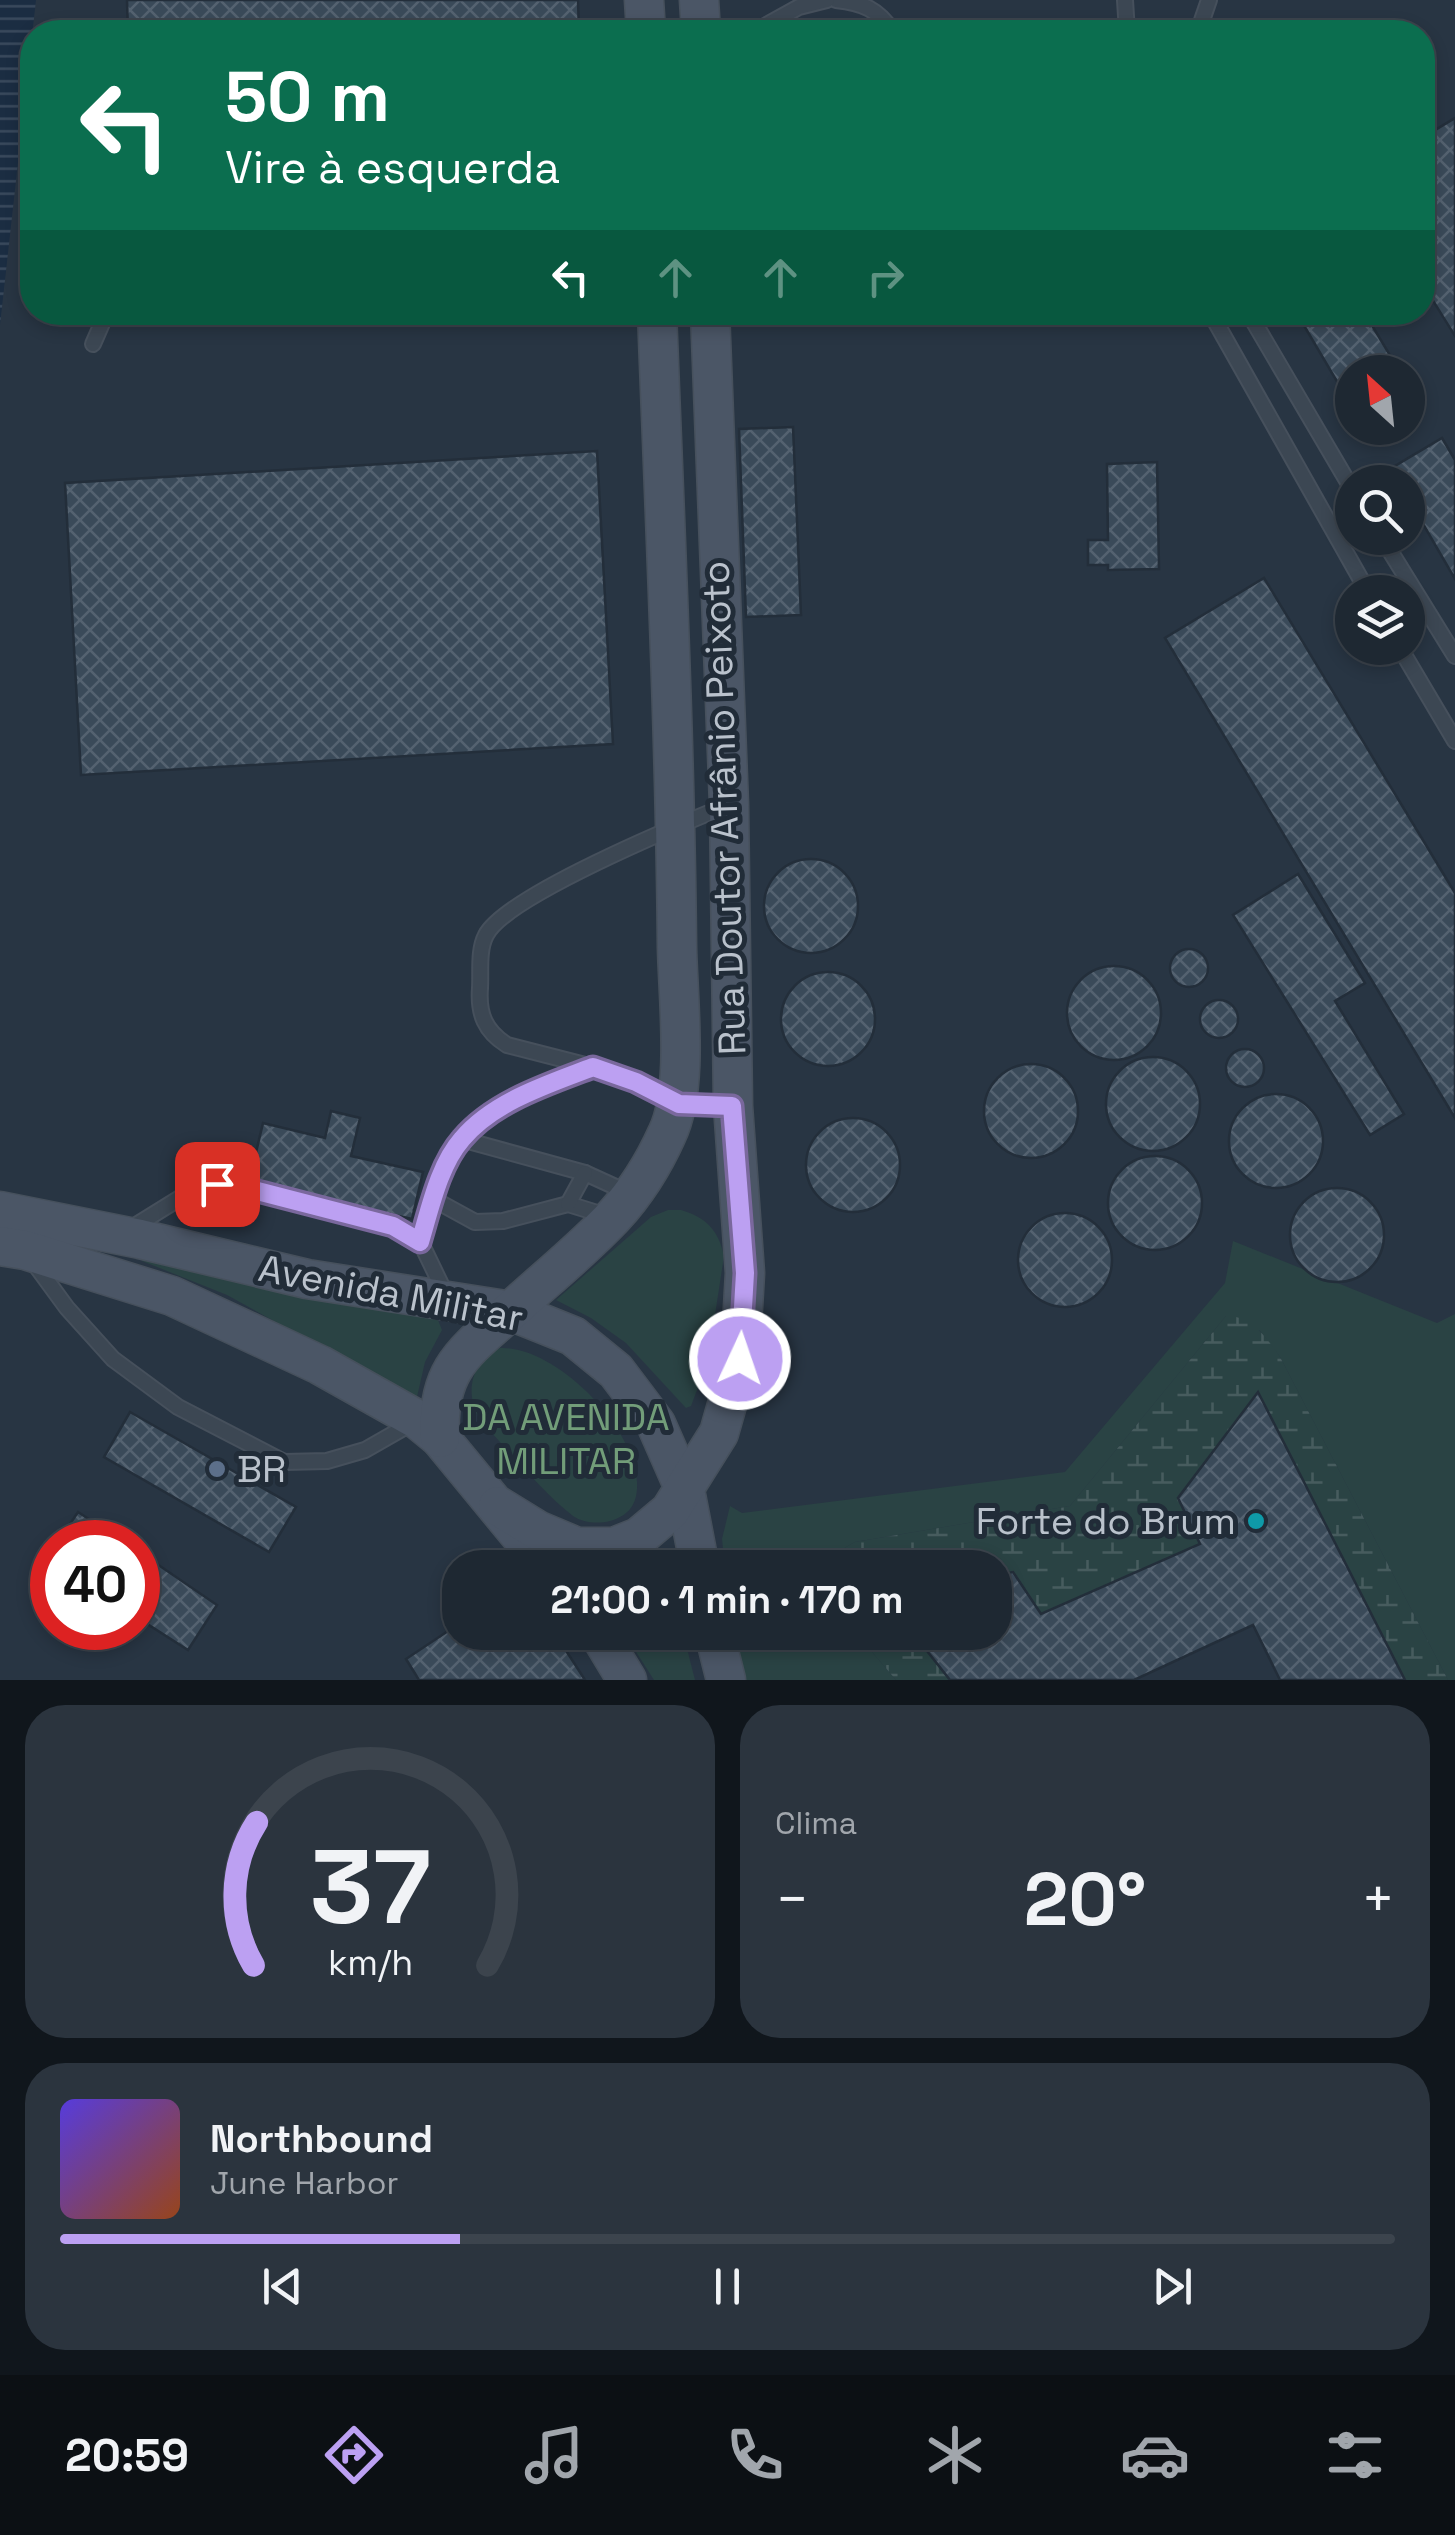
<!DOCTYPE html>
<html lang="pt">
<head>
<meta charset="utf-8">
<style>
  :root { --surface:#1e2832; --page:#2b343e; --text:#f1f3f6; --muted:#a1a6ac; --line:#3c444d; --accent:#bca0f2 }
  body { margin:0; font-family:"Space Grotesk",sans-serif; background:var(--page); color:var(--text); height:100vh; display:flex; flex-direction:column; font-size:38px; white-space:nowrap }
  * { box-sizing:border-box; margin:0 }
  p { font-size:32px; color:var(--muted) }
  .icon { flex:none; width:55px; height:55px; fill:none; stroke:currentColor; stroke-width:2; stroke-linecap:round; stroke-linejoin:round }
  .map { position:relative; height:1680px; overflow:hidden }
  .side { display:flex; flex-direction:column; gap:25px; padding:25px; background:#10161c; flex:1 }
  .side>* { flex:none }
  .top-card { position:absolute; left:20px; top:20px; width:1415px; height:305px; border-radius:40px; box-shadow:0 5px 15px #0003,0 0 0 2px var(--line); background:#0b6e4f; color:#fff; overflow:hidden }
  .needle { width:65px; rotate:333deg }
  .tools { position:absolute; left:1335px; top:355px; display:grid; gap:20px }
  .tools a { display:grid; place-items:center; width:90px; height:90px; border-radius:50%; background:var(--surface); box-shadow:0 5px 15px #0003,0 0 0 2px var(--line); font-size:50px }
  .speed { position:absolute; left:30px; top:1520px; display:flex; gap:20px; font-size:50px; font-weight:700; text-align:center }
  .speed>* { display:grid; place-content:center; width:130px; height:130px; border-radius:50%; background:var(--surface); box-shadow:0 5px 15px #0003,0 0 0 2px var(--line); line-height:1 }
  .speed .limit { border:15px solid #d22; background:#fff; color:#111 }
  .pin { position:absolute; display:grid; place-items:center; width:85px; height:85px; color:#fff; margin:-42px; border-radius:20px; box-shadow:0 5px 15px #0006 }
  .me { position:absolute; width:110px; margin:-55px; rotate:3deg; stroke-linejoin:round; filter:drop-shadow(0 0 8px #0008) }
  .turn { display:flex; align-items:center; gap:35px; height:210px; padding:0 40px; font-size:45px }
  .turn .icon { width:130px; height:130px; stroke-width:2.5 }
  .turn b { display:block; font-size:70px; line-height:85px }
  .lanes { display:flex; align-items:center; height:95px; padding:0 40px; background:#0003; justify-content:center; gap:50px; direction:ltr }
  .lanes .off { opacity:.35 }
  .big { font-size:75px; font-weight:700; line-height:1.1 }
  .side .widget { flex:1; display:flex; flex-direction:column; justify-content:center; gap:15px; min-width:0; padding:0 35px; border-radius:40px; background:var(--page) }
  .side .dial { align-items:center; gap:0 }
  .dial svg { height:260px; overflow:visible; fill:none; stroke:var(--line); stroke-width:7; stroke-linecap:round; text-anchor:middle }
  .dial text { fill:var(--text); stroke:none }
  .song { display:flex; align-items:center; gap:30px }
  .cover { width:120px; height:120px; border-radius:15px; background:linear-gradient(135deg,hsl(250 70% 55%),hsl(20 70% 35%)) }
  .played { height:10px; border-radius:5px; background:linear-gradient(90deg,var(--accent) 30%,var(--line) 30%) }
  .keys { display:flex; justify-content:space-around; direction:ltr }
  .heat { display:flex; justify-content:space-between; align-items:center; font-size:55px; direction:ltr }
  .side .tiles { flex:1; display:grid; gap:25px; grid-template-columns:1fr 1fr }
  .widget:last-child { grid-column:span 2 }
  .trip { position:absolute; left:442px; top:1550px; width:570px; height:100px; border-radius:40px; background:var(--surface); box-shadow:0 5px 15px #0003,0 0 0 2px var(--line); font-weight:700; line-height:100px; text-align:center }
  .tabs { display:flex; height:160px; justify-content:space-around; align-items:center; background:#0c1014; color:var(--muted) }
  .tabs .icon { width:70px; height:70px }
  .tabs .on { color:var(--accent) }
  .tabs b { font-size:45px; color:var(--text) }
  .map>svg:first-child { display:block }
  .green { fill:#2a4344 }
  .wetland { fill:url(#wetland-marsh) }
  .water { fill:url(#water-rules) }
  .building { fill:url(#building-cross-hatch); stroke:#232e3a; stroke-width:2.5 }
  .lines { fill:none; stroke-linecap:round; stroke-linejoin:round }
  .lane-casing { stroke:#46505c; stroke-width:18 }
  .secondary-casing { stroke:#46505c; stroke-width:41 }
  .lane { stroke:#3c4753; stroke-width:14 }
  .secondary { stroke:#4b5666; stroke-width:38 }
  .route-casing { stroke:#7a689d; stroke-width:25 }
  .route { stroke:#bca0f2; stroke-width:18 }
  .service-dot { fill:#5c6f8a; stroke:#212c38; stroke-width:4 }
  .culture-dot { fill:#0f9aa8; stroke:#212c38; stroke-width:4 }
  .labels { text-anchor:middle; stroke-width:10; stroke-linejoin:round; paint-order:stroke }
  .street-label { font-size:38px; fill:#bac2cc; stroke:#212c38 }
  .park-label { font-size:38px; fill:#729d79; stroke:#212c38 }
  .poi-label { font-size:38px; fill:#bac2cc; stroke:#212c38; text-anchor:start }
</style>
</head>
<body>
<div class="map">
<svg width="1455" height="1680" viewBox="0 0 1455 1680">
  <defs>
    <pattern id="wetland-marsh" width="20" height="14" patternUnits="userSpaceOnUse" patternTransform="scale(2.5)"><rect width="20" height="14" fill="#2a4344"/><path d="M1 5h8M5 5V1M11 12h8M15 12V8" fill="none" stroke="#475c5e"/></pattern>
    <pattern id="water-rules" width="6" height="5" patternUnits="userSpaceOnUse" patternTransform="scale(2.5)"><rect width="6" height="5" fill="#1b2d42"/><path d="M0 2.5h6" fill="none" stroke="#3a4a5c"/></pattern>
    <pattern id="building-cross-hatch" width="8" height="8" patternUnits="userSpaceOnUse" patternTransform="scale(2.5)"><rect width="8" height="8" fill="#3a4a59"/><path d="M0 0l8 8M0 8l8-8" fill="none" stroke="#546270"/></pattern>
  </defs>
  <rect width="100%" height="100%" fill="#283543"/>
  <g class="green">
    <path d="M 681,1210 C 706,1217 719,1231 724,1256 L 708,1361 L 691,1406 L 686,1408 L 626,1343 L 591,1318 L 556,1300 L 651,1217 L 668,1210 Z"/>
    <path d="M 1233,1241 L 1437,1323 L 1455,1314 L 1455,1680 L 1448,1680 L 1280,1357 L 1260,1331 L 1226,1316 L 1070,1506 L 855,1542 L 831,1556 L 824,1567 L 725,1568 L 722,1539 L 730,1506 L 742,1513 L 1065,1472 L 1225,1283 Z"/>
    <path d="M 160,1256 L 438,1320 L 442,1330 L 425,1362 L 417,1397 L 415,1399 L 227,1295 L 142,1261 L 142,1257 Z"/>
    <path d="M 500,1348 C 556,1346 635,1427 637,1482 C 638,1503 630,1515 610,1521 C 598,1524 583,1523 573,1516 C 541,1491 511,1452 482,1423 C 464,1397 469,1362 500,1348 Z"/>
    <path d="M 624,1633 L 683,1633 L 695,1680 L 654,1680 Z"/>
    <path d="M 734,1633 L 856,1633 L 896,1680 L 743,1680 Z"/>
  </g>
  <g class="wetland">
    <path d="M 1226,1316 C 1251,1315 1267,1338 1280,1357 L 1448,1680 L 1405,1680 L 1258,1393 L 1178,1498 L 1200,1544 L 1041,1614 L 1013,1572 L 995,1575 L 995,1568 L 824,1568 L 831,1556 L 855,1542 L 1070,1506 Z"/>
    <path d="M 856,1633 L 912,1633 L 950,1680 L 896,1680 Z"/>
  </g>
  <path class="water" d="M 0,0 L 36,0 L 0,325 Z"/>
  <g class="building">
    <path d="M 127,0 L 578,0 L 579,32 L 128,32 Z"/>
    <path d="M 1455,118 L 1455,336 L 1422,283 L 1422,138 Z"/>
    <path d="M 1296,312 L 1364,312 L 1400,372 L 1352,372 L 1352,407 Z"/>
    <path d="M 793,427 L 801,615 L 746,617 L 739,429 Z"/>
    <path d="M 1442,438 L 1455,460 L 1455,579 L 1408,498 L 1408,482 L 1398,482 L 1390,469 Z"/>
    <path d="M 597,451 L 613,744 L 81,775 L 65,483 Z"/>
    <path d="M 1157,462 L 1159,569 L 1108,570 L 1108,565 L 1088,565 L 1088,540 L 1108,540 L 1107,464 Z"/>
    <path d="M 1264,578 L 1455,893 L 1455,1118 L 1165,638 Z"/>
    <circle cx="811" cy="906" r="47"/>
    <path d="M 1298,874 L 1365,983 L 1335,1001 L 1404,1114 L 1370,1135 L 1233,915 Z"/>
    <circle cx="1189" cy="968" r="19"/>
    <circle cx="1114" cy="1013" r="47"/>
    <circle cx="828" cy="1019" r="47"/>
    <circle cx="1219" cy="1019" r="19"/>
    <circle cx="1245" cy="1068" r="19"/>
    <circle cx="1153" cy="1104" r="47"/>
    <circle cx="1031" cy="1111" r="47"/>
    <circle cx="1276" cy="1141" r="47"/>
    <path d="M 331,1111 L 360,1118 L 351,1156 L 423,1172 L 412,1219 L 249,1182 L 263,1123 L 325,1138 Z"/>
    <circle cx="853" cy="1165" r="47"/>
    <circle cx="1155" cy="1203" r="47"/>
    <circle cx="1337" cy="1235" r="47"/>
    <circle cx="1065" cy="1260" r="47"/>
    <path d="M 1258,1392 L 1405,1680 L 1280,1680 L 1253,1625 L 1134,1680 L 950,1680 L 912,1632 L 995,1632 L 995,1575 L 1013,1572 L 1041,1614 L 1200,1544 L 1178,1498 Z"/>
    <path d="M 130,1412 L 296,1507 L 269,1552 L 104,1457 Z"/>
    <path d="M 78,1512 L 124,1542 L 72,1542 L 62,1536 Z"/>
    <path d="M 138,1551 L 217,1605 L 188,1650 L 138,1618 L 140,1587 L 138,1585 Z"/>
    <path d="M 460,1623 L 460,1632 L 554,1632 L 585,1680 L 419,1680 L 406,1659 Z"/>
  </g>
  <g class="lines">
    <g class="lane-casing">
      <g id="lane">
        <path d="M 836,0 C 863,3 878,9 893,32"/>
        <path d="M 1125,0 L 1127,32"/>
        <path d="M 754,32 L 799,7 L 827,0"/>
        <path d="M 1198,32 L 1209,0"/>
        <path d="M 1210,312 L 1368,592"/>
        <path d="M 1248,312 L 1352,489"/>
        <path d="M 93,344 L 107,312"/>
        <path d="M 1382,538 L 1455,656"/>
        <path d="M 1400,648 L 1455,741"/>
        <path d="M 728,805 C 681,824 506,896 486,935 C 478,950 481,971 480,988 C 478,1014 485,1031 507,1045 L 593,1067 L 636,1082 L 679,1104 L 730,1106"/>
        <path d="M 461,1139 L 585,1173 L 631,1194"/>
        <path d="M 433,1199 L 475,1222 L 503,1221 L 568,1204 L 607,1216"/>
        <path d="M 568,1204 L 585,1173"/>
        <path d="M 130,1229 L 188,1193 L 217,1184 L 238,1186 L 411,1234 L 420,1241 L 447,1297"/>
        <path d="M 420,1241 C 430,1209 439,1165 462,1139 C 494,1101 549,1084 593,1067"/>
        <path d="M 34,1263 L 67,1308 L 113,1359 L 178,1407 L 284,1462 L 327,1461 L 365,1450 L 414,1422"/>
      </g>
    </g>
    <g class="secondary-casing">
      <g id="secondary">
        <path d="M 644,0 L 646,32"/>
        <path d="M 699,0 L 701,32"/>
        <path d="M 0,1211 L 140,1239 L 307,1279 L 511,1311 L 573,1336 L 616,1371 L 656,1424 L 685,1490 L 700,1568"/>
        <path d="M 0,1246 L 25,1250 L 172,1296 L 320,1365 L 418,1420 L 440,1438 L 547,1568"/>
        <path d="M 440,1438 C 436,1367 466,1351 514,1308 C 547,1278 583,1249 614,1216 C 636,1192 654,1163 667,1134 C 689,1089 678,999 677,947 C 675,735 665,524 657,312"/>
        <path d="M 498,1506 L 537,1530 L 577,1547 L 614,1547 L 639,1537 L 670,1511 L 719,1433 L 740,1359 L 745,1273 L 733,1106 L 729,805 L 710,312"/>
        <path d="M 598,1632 L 627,1680"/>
        <path d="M 714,1632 L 726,1680"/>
      </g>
    </g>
    <use href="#lane" class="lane"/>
    <use href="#secondary" class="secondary"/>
  </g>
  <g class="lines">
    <g class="route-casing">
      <path id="route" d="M 217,1184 L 238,1186 L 393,1226 L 420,1242 C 430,1209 439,1165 462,1139 C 494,1101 549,1084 593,1067 L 636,1082 L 679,1104 L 732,1106 L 745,1273 L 740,1359"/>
    </g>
    <use href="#route" class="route"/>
  </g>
  <circle class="service-dot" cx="217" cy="1469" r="10"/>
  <circle class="culture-dot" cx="1256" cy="1521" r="10"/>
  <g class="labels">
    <g class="street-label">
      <text transform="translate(724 808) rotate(-92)" y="13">Rua Doutor Afrânio Peixoto</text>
      <text transform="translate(391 1293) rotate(11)" y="13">Avenida Militar</text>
    </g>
    <g class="park-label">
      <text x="566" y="1430">DA AVENIDA<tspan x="566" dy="44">MILITAR</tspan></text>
    </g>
    <g class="poi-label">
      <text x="237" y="1482">BR</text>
      <text x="1236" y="1534" text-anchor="end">Forte do Brum</text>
    </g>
  </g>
</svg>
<div class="tools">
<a><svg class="needle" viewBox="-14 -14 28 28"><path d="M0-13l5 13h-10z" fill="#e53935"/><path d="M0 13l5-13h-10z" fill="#a1a6ac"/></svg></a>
<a><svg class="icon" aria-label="search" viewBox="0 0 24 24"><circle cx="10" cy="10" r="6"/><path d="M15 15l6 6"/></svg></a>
<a><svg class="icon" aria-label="layers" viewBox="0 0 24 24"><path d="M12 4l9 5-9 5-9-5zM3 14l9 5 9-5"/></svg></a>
</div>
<div class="speed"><div class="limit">40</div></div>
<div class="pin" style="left:217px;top:1184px;background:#d93025"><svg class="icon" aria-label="arrive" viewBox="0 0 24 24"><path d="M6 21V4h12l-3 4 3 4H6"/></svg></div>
<svg class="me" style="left:740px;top:1359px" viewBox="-20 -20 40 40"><circle r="17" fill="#bca0f2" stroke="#fff" stroke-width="3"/><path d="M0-11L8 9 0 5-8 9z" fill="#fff"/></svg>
<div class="trip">21:00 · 1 min · 170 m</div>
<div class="top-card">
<div class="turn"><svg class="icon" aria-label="left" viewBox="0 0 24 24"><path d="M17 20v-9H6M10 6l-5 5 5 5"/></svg><div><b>50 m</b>Vire à esquerda</div></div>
<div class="lanes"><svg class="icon" aria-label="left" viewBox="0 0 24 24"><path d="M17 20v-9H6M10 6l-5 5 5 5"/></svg><svg class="icon off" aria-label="ahead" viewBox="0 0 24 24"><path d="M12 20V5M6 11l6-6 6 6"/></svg><svg class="icon off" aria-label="ahead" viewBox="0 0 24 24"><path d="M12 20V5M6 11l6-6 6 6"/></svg><svg class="icon off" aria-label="right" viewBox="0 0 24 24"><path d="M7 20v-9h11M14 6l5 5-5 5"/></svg></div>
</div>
</div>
<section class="side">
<div class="tiles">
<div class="widget dial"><svg viewBox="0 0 100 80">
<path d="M14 69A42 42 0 1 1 86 69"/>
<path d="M14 69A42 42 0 0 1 15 25" stroke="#bca0f2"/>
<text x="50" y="56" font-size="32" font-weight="700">37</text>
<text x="50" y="72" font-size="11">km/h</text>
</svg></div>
<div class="widget"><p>Clima</p>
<div class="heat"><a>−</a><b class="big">20°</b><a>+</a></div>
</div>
<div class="widget">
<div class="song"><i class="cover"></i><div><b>Northbound</b><p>June Harbor</p></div></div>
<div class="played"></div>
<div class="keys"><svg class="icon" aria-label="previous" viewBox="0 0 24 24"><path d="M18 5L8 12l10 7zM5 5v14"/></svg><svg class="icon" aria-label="pause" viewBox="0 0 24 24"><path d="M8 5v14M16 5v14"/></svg><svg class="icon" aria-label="next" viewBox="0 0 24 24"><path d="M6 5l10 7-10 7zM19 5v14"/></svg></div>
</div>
</div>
</section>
<nav class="tabs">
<b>20:59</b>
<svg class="icon on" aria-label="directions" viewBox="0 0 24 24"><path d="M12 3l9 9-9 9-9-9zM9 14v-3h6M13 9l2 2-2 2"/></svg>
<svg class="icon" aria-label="music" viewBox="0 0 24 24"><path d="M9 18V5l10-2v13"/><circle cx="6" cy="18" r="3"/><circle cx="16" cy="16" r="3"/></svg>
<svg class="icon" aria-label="phone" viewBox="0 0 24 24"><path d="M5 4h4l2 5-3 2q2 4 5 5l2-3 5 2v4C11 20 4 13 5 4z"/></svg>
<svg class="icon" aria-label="climate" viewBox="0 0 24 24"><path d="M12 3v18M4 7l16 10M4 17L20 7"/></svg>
<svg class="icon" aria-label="car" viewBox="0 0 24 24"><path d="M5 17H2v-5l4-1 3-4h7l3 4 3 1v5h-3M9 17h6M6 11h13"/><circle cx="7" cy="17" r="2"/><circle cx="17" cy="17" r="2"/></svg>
<svg class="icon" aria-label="filters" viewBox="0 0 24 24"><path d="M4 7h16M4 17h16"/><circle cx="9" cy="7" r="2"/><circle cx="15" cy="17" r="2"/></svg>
</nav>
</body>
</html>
